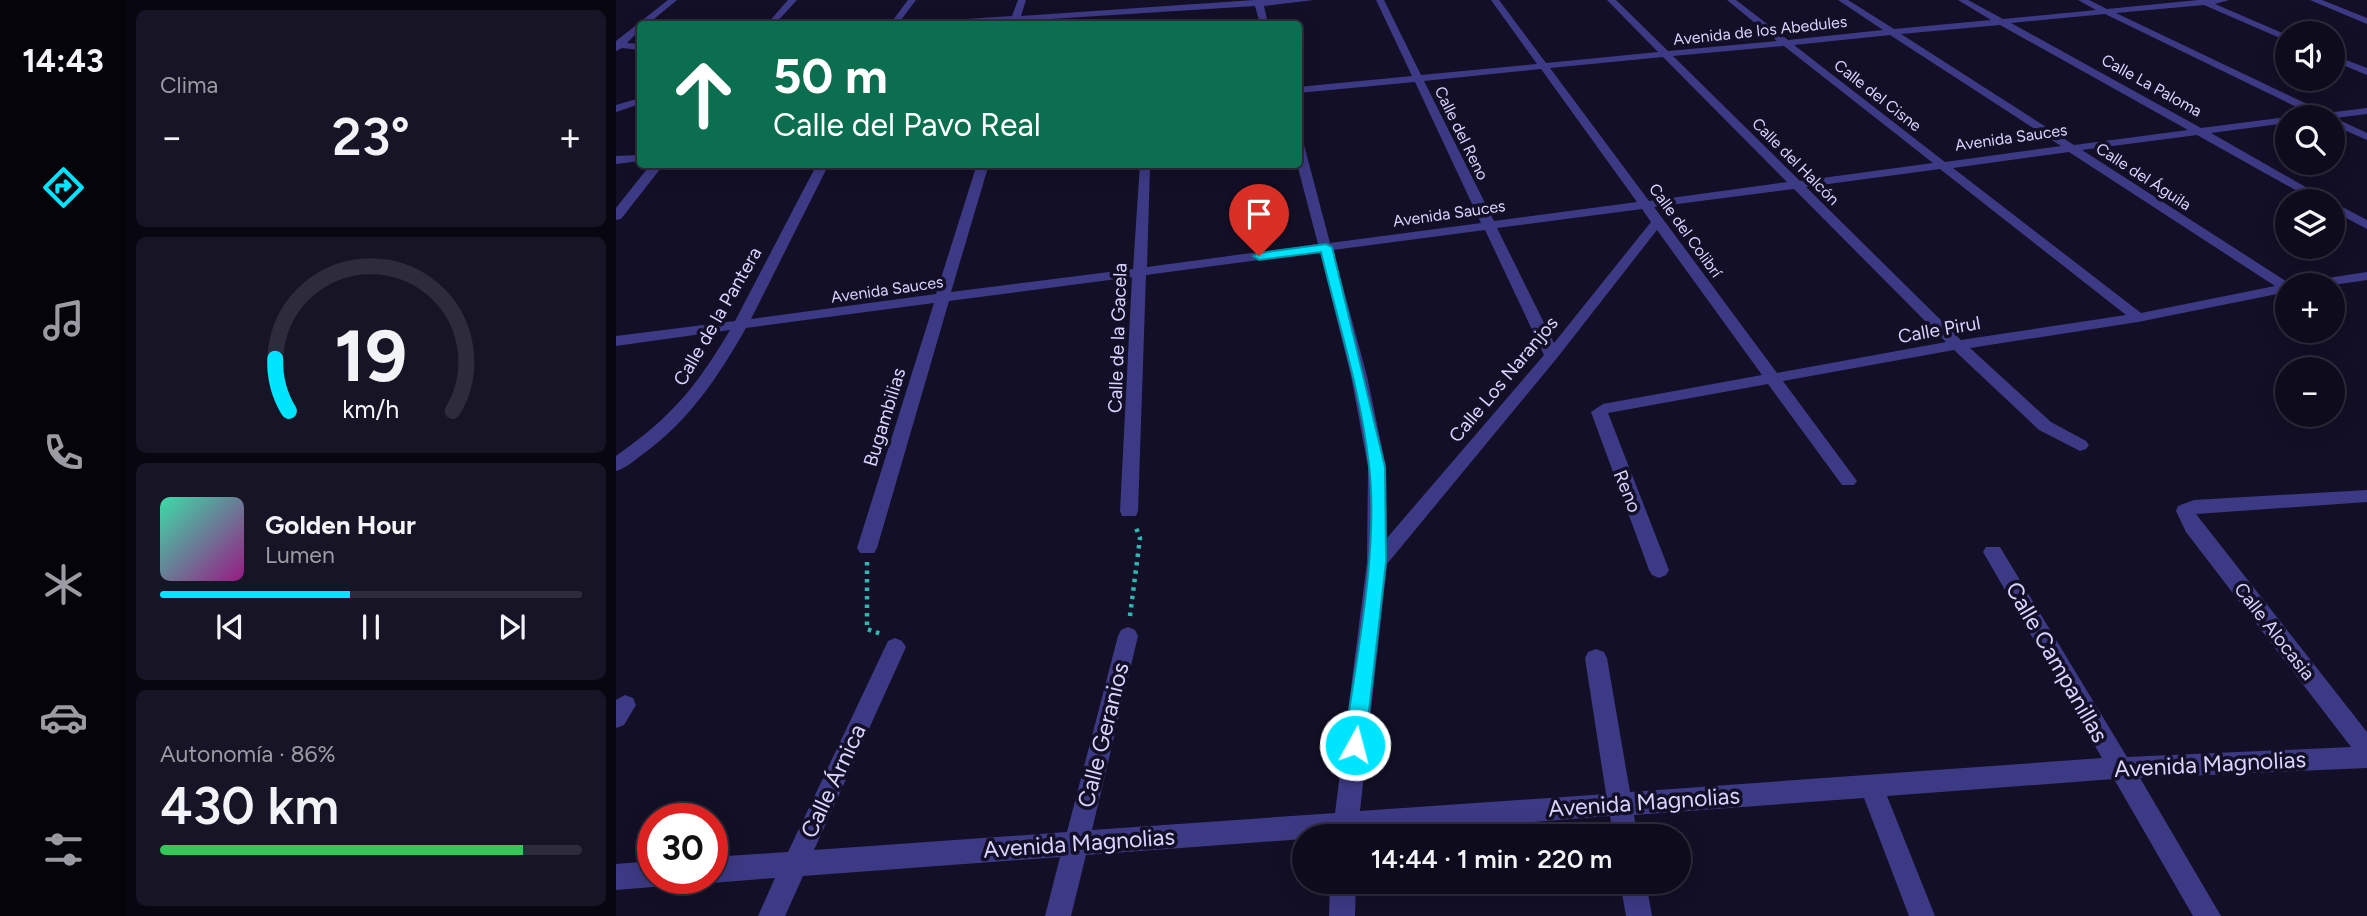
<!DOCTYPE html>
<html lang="es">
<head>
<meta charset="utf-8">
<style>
  :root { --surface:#0e0b1c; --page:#171425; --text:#f1f3f6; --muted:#9b9ba3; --line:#2e2b3b; --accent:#00e5ff }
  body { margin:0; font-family:Figtree,sans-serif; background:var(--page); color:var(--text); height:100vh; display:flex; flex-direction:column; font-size:26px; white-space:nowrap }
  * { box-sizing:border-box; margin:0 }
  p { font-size:23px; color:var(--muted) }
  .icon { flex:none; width:38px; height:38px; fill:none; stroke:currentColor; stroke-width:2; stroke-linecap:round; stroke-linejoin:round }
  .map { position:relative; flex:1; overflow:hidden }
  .panel { display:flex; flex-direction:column; gap:10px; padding:10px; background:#08060f; width:490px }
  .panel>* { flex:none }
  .top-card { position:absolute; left:21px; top:21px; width:665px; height:147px; border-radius:7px; box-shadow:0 4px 18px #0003,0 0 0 2px var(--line); background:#0b6e4f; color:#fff; overflow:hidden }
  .tools { position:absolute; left:1659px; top:21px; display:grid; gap:14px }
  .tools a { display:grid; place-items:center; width:70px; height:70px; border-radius:50%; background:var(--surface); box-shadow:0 4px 18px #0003,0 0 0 2px var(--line); font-size:35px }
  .speed { position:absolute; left:21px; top:803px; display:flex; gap:14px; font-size:35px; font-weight:700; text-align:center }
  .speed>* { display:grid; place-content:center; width:91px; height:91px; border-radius:50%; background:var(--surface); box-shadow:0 4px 18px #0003,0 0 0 2px var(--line); line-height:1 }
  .speed .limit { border:10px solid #d22; background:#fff; color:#111 }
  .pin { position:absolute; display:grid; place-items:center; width:60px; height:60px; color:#fff; margin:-72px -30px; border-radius:50% 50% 50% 0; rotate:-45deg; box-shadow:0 0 7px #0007 }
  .pin .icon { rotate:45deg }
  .me { position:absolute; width:77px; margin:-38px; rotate:7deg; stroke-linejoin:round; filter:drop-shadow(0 0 5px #0008) }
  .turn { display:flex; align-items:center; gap:24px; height:147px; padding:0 21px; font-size:32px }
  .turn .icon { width:91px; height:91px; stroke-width:2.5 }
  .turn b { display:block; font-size:49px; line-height:60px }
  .big { font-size:52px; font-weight:600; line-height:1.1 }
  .panel .widget { flex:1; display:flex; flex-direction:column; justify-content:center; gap:10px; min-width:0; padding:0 24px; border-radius:10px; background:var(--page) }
  .panel .dial { align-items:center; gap:0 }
  .dial svg { height:182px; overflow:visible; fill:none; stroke:var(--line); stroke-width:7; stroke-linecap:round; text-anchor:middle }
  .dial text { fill:var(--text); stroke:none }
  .song { display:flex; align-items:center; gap:21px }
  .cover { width:84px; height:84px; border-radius:10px; background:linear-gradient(135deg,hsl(160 70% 55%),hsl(310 70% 35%)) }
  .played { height:7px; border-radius:4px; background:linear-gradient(90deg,var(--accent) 45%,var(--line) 45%) }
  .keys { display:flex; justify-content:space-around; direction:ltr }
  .heat { display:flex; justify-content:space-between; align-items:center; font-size:38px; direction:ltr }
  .charge { height:10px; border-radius:5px; background:linear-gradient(90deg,#34c759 86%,var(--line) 0) }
  .trip { position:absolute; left:676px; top:824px; width:399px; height:70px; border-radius:35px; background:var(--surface); box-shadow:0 4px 18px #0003,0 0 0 2px var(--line); font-weight:600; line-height:70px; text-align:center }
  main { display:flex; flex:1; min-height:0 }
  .tab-bar { display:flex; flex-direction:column; width:126px; justify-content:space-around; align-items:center; background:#06040b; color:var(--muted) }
  .tab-bar .icon { width:49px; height:49px }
  .tab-bar .selected { color:var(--accent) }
  .tab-bar b { font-size:32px; color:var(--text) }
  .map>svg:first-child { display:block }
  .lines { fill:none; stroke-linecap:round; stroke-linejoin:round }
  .path { stroke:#2fb8b0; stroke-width:4.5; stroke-dasharray:3.5 5; stroke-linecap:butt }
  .street { fill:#3d3a85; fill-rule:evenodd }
  .route { fill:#00e5ff; stroke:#0095a6; stroke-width:2 }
  .labels { text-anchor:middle; stroke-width:7; stroke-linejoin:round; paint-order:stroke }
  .far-street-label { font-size:16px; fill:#d9d4ff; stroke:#130f26 }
  .street-label { font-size:19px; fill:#d9d4ff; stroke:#130f26 }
  .near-street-label { font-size:23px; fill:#d9d4ff; stroke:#130f26 }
</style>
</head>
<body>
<main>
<nav class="tab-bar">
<b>14:43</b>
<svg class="icon selected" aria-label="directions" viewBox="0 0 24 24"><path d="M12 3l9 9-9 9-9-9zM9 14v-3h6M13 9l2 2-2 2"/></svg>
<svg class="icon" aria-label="music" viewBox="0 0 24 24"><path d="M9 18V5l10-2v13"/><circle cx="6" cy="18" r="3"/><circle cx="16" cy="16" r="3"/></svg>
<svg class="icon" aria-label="phone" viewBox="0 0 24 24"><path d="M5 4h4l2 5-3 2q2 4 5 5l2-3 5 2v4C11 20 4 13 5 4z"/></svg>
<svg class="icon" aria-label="climate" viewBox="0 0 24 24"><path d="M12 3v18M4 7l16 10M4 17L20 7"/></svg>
<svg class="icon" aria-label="car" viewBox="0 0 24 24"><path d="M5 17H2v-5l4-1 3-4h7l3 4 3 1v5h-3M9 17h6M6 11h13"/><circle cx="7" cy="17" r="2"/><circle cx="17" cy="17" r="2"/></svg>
<svg class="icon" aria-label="filters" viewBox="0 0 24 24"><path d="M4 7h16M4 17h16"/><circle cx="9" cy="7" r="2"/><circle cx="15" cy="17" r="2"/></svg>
</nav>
<section class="panel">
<div class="widget"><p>Clima</p>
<div class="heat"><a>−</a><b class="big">23°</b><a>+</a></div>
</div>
<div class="widget dial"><svg viewBox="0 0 100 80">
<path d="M14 69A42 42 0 1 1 86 69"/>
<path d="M14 69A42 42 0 0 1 8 46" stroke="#00e5ff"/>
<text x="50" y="56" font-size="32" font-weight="700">19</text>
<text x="50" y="72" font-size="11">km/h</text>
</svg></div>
<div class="widget">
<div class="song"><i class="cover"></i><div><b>Golden Hour</b><p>Lumen</p></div></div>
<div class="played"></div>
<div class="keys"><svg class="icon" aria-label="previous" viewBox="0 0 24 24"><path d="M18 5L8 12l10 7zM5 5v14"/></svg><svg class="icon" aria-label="pause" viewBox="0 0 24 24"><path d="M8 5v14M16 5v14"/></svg><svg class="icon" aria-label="next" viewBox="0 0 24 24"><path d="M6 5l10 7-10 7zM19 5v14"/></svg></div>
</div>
<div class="widget"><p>Autonomía · 86%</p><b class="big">430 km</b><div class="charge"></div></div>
</section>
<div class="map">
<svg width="1751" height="916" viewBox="0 0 1751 916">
  <rect width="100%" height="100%" fill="#130f26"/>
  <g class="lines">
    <g class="path">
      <path d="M 251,562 L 251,629 L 265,634"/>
      <path d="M 514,616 L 524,538 L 519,525"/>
    </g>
    <g class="street">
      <path d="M 52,0 L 61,0 L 32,24 L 24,24 L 24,30 L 11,43 L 24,44 L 24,50 L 6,48 L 0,51 L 0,41 Z"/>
      <path d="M 172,0 L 181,0 L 159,24 L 151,24 Z"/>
      <path d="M 292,0 L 300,0 L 282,24 L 274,24 Z"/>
      <path d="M 402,0 L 410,0 L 405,16 L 638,0 L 698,0 L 648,6 L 652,24 L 644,24 L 639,6 L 403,21 L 402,24 L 394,24 L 394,22 L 315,24 L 320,21 L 396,16 Z"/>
      <path d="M 760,0 L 768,0 L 805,75 L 921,64 L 875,0 L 883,0 L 930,63 L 1042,52 L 991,0 L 1000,0 L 1052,51 L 1161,41 L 1111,0 L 1120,0 L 1172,40 L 1267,30 L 1222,0 L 1232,0 L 1278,29 L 1375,20 L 1342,0 L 1352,0 L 1387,19 L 1480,10 L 1462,0 L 1473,0 L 1491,9 L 1582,0 L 1613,0 L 1599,4 L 1671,35 L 1671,41 L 1588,5 L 1500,13 L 1710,113 L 1751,108 L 1751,114 L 1719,118 L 1751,133 L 1751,140 L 1717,125 L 1717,117 L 1696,117 L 1697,115 L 1489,14 L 1395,23 L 1585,128 L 1671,117 L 1673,117 L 1671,123 L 1595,133 L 1714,201 L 1699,201 L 1581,135 L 1466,150 L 1676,285 L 1671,285 L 1671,292 L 1522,322 L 1354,348 L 1435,422 L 1470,441 L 1473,445 L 1470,449 L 1464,451 L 1423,430 L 1338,350 L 1167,381 L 1238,477 L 1241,481 L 1238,485 L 1226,485 L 1152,384 L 992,413 L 1053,570 L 1050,575 L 1043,578 L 1036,575 L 1033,570 L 975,412 L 987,404 L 1146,375 L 1041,230 L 941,358 L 771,564 L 744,811 L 990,794 L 969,658 L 972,652 L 980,649 L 988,652 L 991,658 L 1014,792 L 1486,758 L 1367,552 L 1370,547 L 1384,547 L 1511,757 L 1735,747 L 1570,532 L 1560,511 L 1562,506 L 1578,500 L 1751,490 L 1751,502 L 1580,514 L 1751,732 L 1751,768 L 1524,778 L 1605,916 L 1577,916 L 1498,779 L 1271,796 L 1319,916 L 1293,916 L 1248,798 L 1018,815 L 1021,836 L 997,836 L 994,816 L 741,836 L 688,836 L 688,839 L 470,855 L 455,916 L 429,916 L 444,857 L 187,876 L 169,916 L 142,916 L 159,878 L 96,883 L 87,879 L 96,878 L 96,857 L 172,852 L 272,641 L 279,638 L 286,641 L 290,647 L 198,850 L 451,832 L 502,636 L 505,630 L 512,627 L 519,630 L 522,636 L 476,830 L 719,813 L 751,562 L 752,467 L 735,376 L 704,252 L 530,275 L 522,511 L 520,516 L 506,516 L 504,511 L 516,277 L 333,301 L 261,548 L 258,553 L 244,553 L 241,548 L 318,303 L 130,328 C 102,377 73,421 27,454 C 19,460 10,468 0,471 L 0,456 C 55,417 79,389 114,330 L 0,346 L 0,336 L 119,321 L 201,164 L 213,164 L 135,319 L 320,294 L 361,164 L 373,164 L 335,292 L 517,269 L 524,164 L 534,167 L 531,267 L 702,244 L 681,164 L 682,142 L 688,145 L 714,243 L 865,223 L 799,82 L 682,93 L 682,87 L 796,76 ZM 1384,25 L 1572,130 L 1458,145 L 1285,34 ZM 1274,35 L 1445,146 L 1329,162 L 1178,45 ZM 1168,46 L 1317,163 L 1184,181 L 1057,56 ZM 1047,57 L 1171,182 L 1033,201 L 934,68 ZM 925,69 L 1021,202 L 878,221 L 808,81 ZM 1453,152 L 1659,286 L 1525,313 L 1337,168 ZM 1324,169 L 1510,315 L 1345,340 L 1190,187 ZM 1178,189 L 1330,342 L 1161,373 L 1038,207 ZM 1026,209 L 1035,222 L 938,343 L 881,228 ZM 869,230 L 928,355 L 771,538 L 770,467 L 751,376 L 717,250 Z"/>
      <path d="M 1694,0 L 1706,0 L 1751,18 L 1751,24 Z"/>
      <path d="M 1717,55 L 1751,68 L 1751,75 L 1717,61 Z"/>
      <path d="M 24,98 L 24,104 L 0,112 L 0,105 Z"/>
      <path d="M 24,155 L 24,161 L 0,164 L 0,156 Z"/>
      <path d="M 35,164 L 48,164 L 5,219 L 0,220 L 0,208 Z"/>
      <path d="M 1717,202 L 1751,220 L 1751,229 L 1717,211 Z"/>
      <path d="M 1751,272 L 1751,280 L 1717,285 L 1685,285 L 1692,281 Z"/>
      <path d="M 9,695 L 17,698 L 20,705 L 8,725 L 0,728 L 0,700 Z"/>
      <path d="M 37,861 L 37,878 L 48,878 L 46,883 L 37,887 L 0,890 L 0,864 Z"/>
      <path d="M 714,882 L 740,882 L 739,916 L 713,916 Z"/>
      <path d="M 1004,882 L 1030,882 L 1036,916 L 1010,916 Z"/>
    </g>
  </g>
  <path class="route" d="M 710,244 L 716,247 L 769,467 L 770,562 L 749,745 L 746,752 L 739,755 L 731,752 L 728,745 C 740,659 763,550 753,465 C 745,393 722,322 705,252 L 643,260 L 637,256 L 643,253 Z"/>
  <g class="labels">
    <g class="far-street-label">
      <text transform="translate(1144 30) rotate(-6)" y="6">Avenida de los Abedules</text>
      <text transform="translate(1536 85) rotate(29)" y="6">Calle La Paloma</text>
      <text transform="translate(1262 95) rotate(38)" y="6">Calle del Cisne</text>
      <text transform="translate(846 133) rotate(64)" y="6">Calle del Reno</text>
      <text transform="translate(1395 137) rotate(-8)" y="6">Avenida Sauces</text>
      <text transform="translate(1180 161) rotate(45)" y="6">Calle del Halcón</text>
      <text transform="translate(1528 176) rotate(33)" y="6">Calle del Águila</text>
      <text transform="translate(833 213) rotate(-8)" y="6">Avenida Sauces</text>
      <text transform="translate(1070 230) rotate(54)" y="6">Calle del Colibrí</text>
      <text transform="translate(271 289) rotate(-8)" y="6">Avenida Sauces</text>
    </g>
    <g class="street-label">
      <text transform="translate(101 316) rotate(-60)" y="7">Calle de la Pantera</text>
      <text transform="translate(1323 329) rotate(-10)" y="7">Calle Pirul</text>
      <text transform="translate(501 338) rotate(-88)" y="7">Calle de la Gacela</text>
      <text transform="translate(887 379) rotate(-50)" y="7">Calle Los Naranjos</text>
      <text transform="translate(268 417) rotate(-73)" y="7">Bugambilias</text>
      <text transform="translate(1012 491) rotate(68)" y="7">Reno</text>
      <text transform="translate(1659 631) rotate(52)" y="7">Calle Alocasia</text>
    </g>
    <g class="near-street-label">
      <text transform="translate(1441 662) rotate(60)" y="8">Calle Campanillas</text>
      <text transform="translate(487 735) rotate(-76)" y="8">Calle Geranios</text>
      <text transform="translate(1594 764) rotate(-3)" y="8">Avenida Magnolias</text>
      <text transform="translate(217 781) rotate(-65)" y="8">Calle Árnica</text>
      <text transform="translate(1028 802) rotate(-4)" y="8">Avenida Magnolias</text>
      <text transform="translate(463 843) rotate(-4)" y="8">Avenida Magnolias</text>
    </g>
  </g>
</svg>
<div class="tools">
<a><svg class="icon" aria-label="sound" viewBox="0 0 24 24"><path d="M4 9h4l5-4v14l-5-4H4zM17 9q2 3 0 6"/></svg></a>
<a><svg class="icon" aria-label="search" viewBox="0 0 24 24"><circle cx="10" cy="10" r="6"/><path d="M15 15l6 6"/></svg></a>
<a><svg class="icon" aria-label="layers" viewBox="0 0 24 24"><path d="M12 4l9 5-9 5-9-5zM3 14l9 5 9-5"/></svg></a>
<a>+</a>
<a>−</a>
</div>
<div class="speed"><div class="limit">30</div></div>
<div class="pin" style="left:643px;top:256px;background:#d93025"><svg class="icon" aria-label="arrive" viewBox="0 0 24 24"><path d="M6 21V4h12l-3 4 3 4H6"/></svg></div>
<svg class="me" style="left:739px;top:745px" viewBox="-20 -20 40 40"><circle r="17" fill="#00e5ff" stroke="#fff" stroke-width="3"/><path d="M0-11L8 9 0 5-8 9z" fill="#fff"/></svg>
<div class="trip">14:44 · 1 min · 220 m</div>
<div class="top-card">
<div class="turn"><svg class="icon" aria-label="ahead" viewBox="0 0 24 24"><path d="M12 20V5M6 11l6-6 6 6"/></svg><div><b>50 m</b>Calle del Pavo Real</div></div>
</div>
</div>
</main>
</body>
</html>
